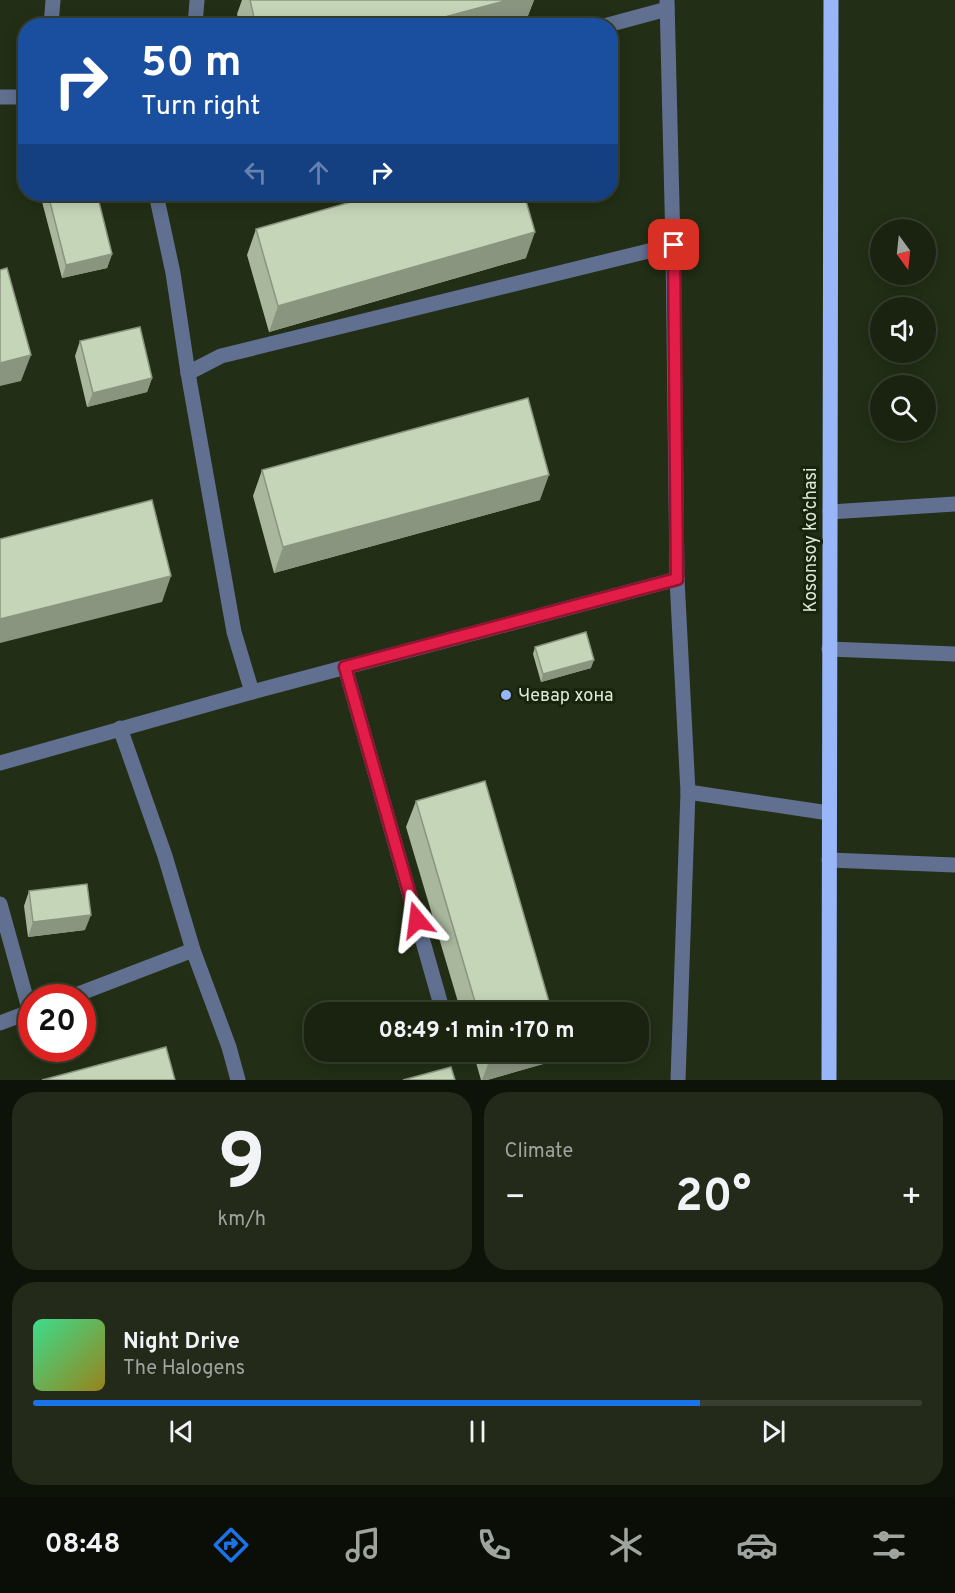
<!DOCTYPE html>
<html lang="en">
<head>
<meta charset="utf-8">
<style>
  :root { --surface:#1a2210; --page:#232a19; --text:#f1f3f6; --muted:#9fa49f; --line:#383f30; --accent:#1a73e8 }
  body { margin:0; font-family:Overpass,sans-serif; background:var(--page); color:var(--text); height:100vh; display:flex; flex-direction:column; font-size:22px; white-space:nowrap }
  * { box-sizing:border-box; margin:0 }
  p { font-size:20px; color:var(--muted) }
  .icon { flex:none; width:33px; height:33px; fill:none; stroke:currentColor; stroke-width:2; stroke-linecap:round; stroke-linejoin:round }
  .map { position:relative; height:1080px; overflow:hidden }
  .panel { display:flex; flex-direction:column; gap:12px; padding:12px; background:#0e1309; flex:1 }
  .panel>* { flex:none }
  .guide { position:absolute; left:18px; top:18px; width:600px; height:183px; border-radius:24px; box-shadow:0 3px 15px #0003,0 0 0 2px var(--line); background:#1a4fa0; color:#fff; overflow:hidden }
  .needle { width:39px; rotate:165deg }
  .controls { position:absolute; left:870px; top:219px; display:grid; gap:12px }
  .controls a { display:grid; place-items:center; width:66px; height:66px; border-radius:50%; background:var(--surface); box-shadow:0 3px 15px #0003,0 0 0 2px var(--line); font-size:30px }
  .speed { position:absolute; left:18px; top:984px; display:flex; gap:12px; font-size:30px; font-weight:700; text-align:center }
  .speed>* { display:grid; place-content:center; width:78px; height:78px; border-radius:50%; background:var(--surface); box-shadow:0 3px 15px #0003,0 0 0 2px var(--line); line-height:1 }
  .speed .limit { border:9px solid #d22; background:#fff; color:#111 }
  .pin { position:absolute; display:grid; place-items:center; width:51px; height:51px; color:#fff; margin:-26px; border-radius:12px; box-shadow:0 3px 9px #0006 }
  .me { position:absolute; width:66px; margin:-33px; rotate:344deg; stroke-linejoin:round; filter:drop-shadow(0 0 4px #0008) }
  .turn { display:flex; align-items:center; gap:21px; height:126px; padding:0 24px; font-size:27px }
  .turn .icon { width:78px; height:78px; stroke-width:2.5 }
  .turn b { display:block; font-size:42px; line-height:51px }
  .lanes { display:flex; align-items:center; height:57px; padding:0 24px; background:#0003; justify-content:center; gap:30px; direction:ltr }
  .lanes .off { opacity:.35 }
  .big { font-size:45px; font-weight:700; line-height:1.1 }
  .panel .widget { flex:1; display:flex; flex-direction:column; justify-content:center; gap:9px; min-width:0; padding:0 21px; border-radius:24px; background:var(--page) }
  .panel .dial { align-items:center; gap:0 }
  .dial b { font-size:78px; line-height:1 }
  .song { display:flex; align-items:center; gap:18px }
  .cover { width:72px; height:72px; border-radius:9px; background:linear-gradient(135deg,hsl(150 70% 55%),hsl(50 70% 35%)) }
  .played { height:6px; border-radius:3px; background:linear-gradient(90deg,var(--accent) 75%,var(--line) 75%) }
  .keys { display:flex; justify-content:space-around; direction:ltr }
  .heat { display:flex; justify-content:space-between; align-items:center; font-size:33px; direction:ltr }
  .panel .tiles { flex:1; display:grid; gap:12px; grid-template-columns:1fr 1fr }
  .widget:last-child { grid-column:span 2 }
  .trip { position:absolute; left:304px; top:1002px; width:345px; height:60px; border-radius:24px; background:var(--surface); box-shadow:0 3px 15px #0003,0 0 0 2px var(--line); font-weight:700; line-height:60px; text-align:center }
  .tabs { display:flex; height:96px; justify-content:space-around; align-items:center; background:#0a0e06; color:var(--muted) }
  .tabs .icon { width:42px; height:42px }
  .tabs .current { color:var(--accent) }
  .tabs b { font-size:27px; color:var(--text) }
  .map>svg:first-child { display:block }
  .lines { fill:none; stroke-linecap:round; stroke-linejoin:round }
  .minor { stroke:#617090; stroke-width:15 }
  .major { stroke:#99b6f9; stroke-width:15 }
  .wall { fill:#a9b79d }
  .shaded-wall { fill:#8a9580 }
  .building { fill:#c5d5b7; stroke:#8a9580; stroke-width:1.5 }
  .route-casing { stroke:#92132f; stroke-width:15 }
  .route { stroke:#e11d48; stroke-width:10 }
  .poi-dot { fill:#96b6fd; stroke:#18240b; stroke-width:2 }
  .labels { text-anchor:middle; stroke-width:6; stroke-linejoin:round; paint-order:stroke }
  .street-label { font-size:18px; fill:#dfe8d8; stroke:#18240b }
  .poi-label { font-size:18px; fill:#dfe8d8; stroke:#18240b; text-anchor:start }
</style>
</head>
<body>
<div class="map">
<svg width="955" height="1080" viewBox="0 0 955 1080">
  <rect width="100%" height="100%" fill="#222e15"/>
  <g class="lines">
    <g class="minor">
      <path d="M 667,0 L 673,245 L 677,579 L 688,792 L 678,1080"/>
      <path d="M 51,26 L 53,0"/>
      <path d="M 195,26 L 197,0"/>
      <path d="M 604,26 L 667,9"/>
      <path d="M 0,97 L 26,97"/>
      <path d="M 156,194 L 173,273 L 188,373 L 234,632 L 252,692 L 677,579"/>
      <path d="M 188,373 L 221,356 L 673,245"/>
      <path d="M 830,512 L 955,504"/>
      <path d="M 829,649 L 955,654"/>
      <path d="M 345,667 L 443,1012"/>
      <path d="M 120,728 L 165,856 L 193,950 L 229,1047 L 238,1080"/>
      <path d="M 0,763 L 252,692"/>
      <path d="M 688,792 L 829,813"/>
      <path d="M 829,860 L 955,865"/>
      <path d="M 0,904 L 30,1012"/>
      <path d="M 68,998 L 193,950"/>
      <path d="M 0,1023 L 32,1011"/>
    </g>
    <path class="major" d="M 829,1080 L 831,0"/>
  </g>
  <g class="wall">
    <path d="M 242,0 L 534,0 L 527,18 L 499,26 L 240,26 L 237,14 Z"/>
    <path d="M 40,194 L 97,194 L 112,254 L 107,268 L 62,278 Z"/>
    <path d="M 256,229 L 526,258 L 269,332 L 247,255 Z"/>
    <path d="M 80,341 L 152,378 L 147,392 L 87,407 L 75,356 Z"/>
    <path d="M 262,470 L 540,500 L 274,573 L 253,496 Z"/>
    <path d="M 535,647 L 591,668 L 541,682 L 533,654 Z"/>
    <path d="M 416,801 L 552,1012 L 461,1012 L 406,827 Z"/>
    <path d="M 29,891 L 85,930 L 28,937 L 24,906 Z"/>
    <path d="M 473,1052 L 554,1052 L 550,1062 L 487,1080 L 481,1080 Z"/>
  </g>
  <g class="shaded-wall">
    <path d="M 508,0 L 534,0 L 527,18 L 499,26 L 411,26 Z"/>
    <path d="M 535,232 L 526,258 L 269,332 L 278,306 Z"/>
    <path d="M 112,254 L 107,268 L 62,278 L 66,265 Z"/>
    <path d="M 31,355 L 21,381 L 0,386 L 0,363 Z"/>
    <path d="M 152,378 L 147,392 L 87,407 L 93,393 Z"/>
    <path d="M 549,475 L 540,500 L 274,573 L 283,547 Z"/>
    <path d="M 171,576 L 162,602 L 0,643 L 0,619 Z"/>
    <path d="M 594,660 L 591,668 L 541,682 L 543,674 Z"/>
    <path d="M 91,915 L 85,930 L 28,937 L 33,922 Z"/>
    <path d="M 506,1052 L 554,1052 L 550,1062 L 487,1080 L 482,1080 L 491,1056 Z"/>
  </g>
  <g class="building">
    <path d="M 250,0 L 508,0 L 411,26 L 256,26 Z"/>
    <path d="M 48,194 L 97,194 L 112,254 L 66,265 Z"/>
    <path d="M 379,194 L 524,194 L 535,232 L 278,306 L 256,229 Z"/>
    <path d="M 7,268 L 31,355 L 0,363 L 0,270 Z"/>
    <path d="M 140,327 L 152,378 L 93,393 L 80,341 Z"/>
    <path d="M 528,398 L 549,475 L 283,547 L 262,470 Z"/>
    <path d="M 152,500 L 171,576 L 0,619 L 0,539 Z"/>
    <path d="M 586,632 L 594,660 L 543,674 L 535,647 Z"/>
    <path d="M 485,781 L 552,1012 L 478,1012 L 416,801 Z"/>
    <path d="M 87,884 L 91,915 L 33,922 L 29,891 Z"/>
    <path d="M 166,1047 L 175,1080 L 42,1080 Z"/>
    <path d="M 490,1052 L 506,1052 L 491,1056 Z"/>
    <path d="M 451,1067 L 455,1080 L 403,1080 Z"/>
  </g>
  <g class="lines">
    <g class="route-casing">
      <path id="route" d="M 417,920 L 345,667 L 677,579 L 674,245"/>
    </g>
    <use href="#route" class="route"/>
  </g>
  <circle class="poi-dot" cx="506" cy="695" r="6"/>
  <g class="labels">
    <g class="street-label">
      <text transform="translate(810 540) rotate(-90)" y="6">Kosonsoy ko’chasi</text>
    </g>
    <g class="poi-label">
      <text x="518" y="701">Чевар хона</text>
    </g>
  </g>
</svg>
<div class="controls">
<a><svg class="needle" viewBox="-14 -14 28 28"><path d="M0-13l5 13h-10z" fill="#e53935"/><path d="M0 13l5-13h-10z" fill="#9fa49f"/></svg></a>
<a><svg class="icon" aria-label="sound" viewBox="0 0 24 24"><path d="M4 9h4l5-4v14l-5-4H4zM17 9q2 3 0 6"/></svg></a>
<a><svg class="icon" aria-label="search" viewBox="0 0 24 24"><circle cx="10" cy="10" r="6"/><path d="M15 15l6 6"/></svg></a>
</div>
<div class="speed"><div class="limit">20</div></div>
<div class="pin" style="left:674px;top:245px;background:#d93025"><svg class="icon" aria-label="arrive" viewBox="0 0 24 24"><path d="M6 21V4h12l-3 4 3 4H6"/></svg></div>
<svg class="me" style="left:417px;top:920px" viewBox="-20 -20 40 40"><path d="M0-17L14 15 0 8-14 15z" fill="#e11d48" stroke="#fff" stroke-width="4"/></svg>
<div class="trip">08:49 · 1 min · 170 m</div>
<div class="guide">
<div class="turn"><svg class="icon" aria-label="right" viewBox="0 0 24 24"><path d="M7 20v-9h11M14 6l5 5-5 5"/></svg><div><b>50 m</b>Turn right</div></div>
<div class="lanes"><svg class="icon off" aria-label="left" viewBox="0 0 24 24"><path d="M17 20v-9H6M10 6l-5 5 5 5"/></svg><svg class="icon off" aria-label="ahead" viewBox="0 0 24 24"><path d="M12 20V5M6 11l6-6 6 6"/></svg><svg class="icon" aria-label="right" viewBox="0 0 24 24"><path d="M7 20v-9h11M14 6l5 5-5 5"/></svg></div>
</div>
</div>
<section class="panel">
<div class="tiles">
<div class="widget dial"><b>9</b><p>km/h</p></div>
<div class="widget"><p>Climate</p>
<div class="heat"><a>−</a><b class="big">20°</b><a>+</a></div>
</div>
<div class="widget">
<div class="song"><i class="cover"></i><div><b>Night Drive</b><p>The Halogens</p></div></div>
<div class="played"></div>
<div class="keys"><svg class="icon" aria-label="previous" viewBox="0 0 24 24"><path d="M18 5L8 12l10 7zM5 5v14"/></svg><svg class="icon" aria-label="pause" viewBox="0 0 24 24"><path d="M8 5v14M16 5v14"/></svg><svg class="icon" aria-label="next" viewBox="0 0 24 24"><path d="M6 5l10 7-10 7zM19 5v14"/></svg></div>
</div>
</div>
</section>
<nav class="tabs">
<b>08:48</b>
<svg class="icon current" aria-label="directions" viewBox="0 0 24 24"><path d="M12 3l9 9-9 9-9-9zM9 14v-3h6M13 9l2 2-2 2"/></svg>
<svg class="icon" aria-label="music" viewBox="0 0 24 24"><path d="M9 18V5l10-2v13"/><circle cx="6" cy="18" r="3"/><circle cx="16" cy="16" r="3"/></svg>
<svg class="icon" aria-label="phone" viewBox="0 0 24 24"><path d="M5 4h4l2 5-3 2q2 4 5 5l2-3 5 2v4C11 20 4 13 5 4z"/></svg>
<svg class="icon" aria-label="climate" viewBox="0 0 24 24"><path d="M12 3v18M4 7l16 10M4 17L20 7"/></svg>
<svg class="icon" aria-label="car" viewBox="0 0 24 24"><path d="M5 17H2v-5l4-1 3-4h7l3 4 3 1v5h-3M9 17h6M6 11h13"/><circle cx="7" cy="17" r="2"/><circle cx="17" cy="17" r="2"/></svg>
<svg class="icon" aria-label="filters" viewBox="0 0 24 24"><path d="M4 7h16M4 17h16"/><circle cx="9" cy="7" r="2"/><circle cx="15" cy="17" r="2"/></svg>
</nav>
</body>
</html>
